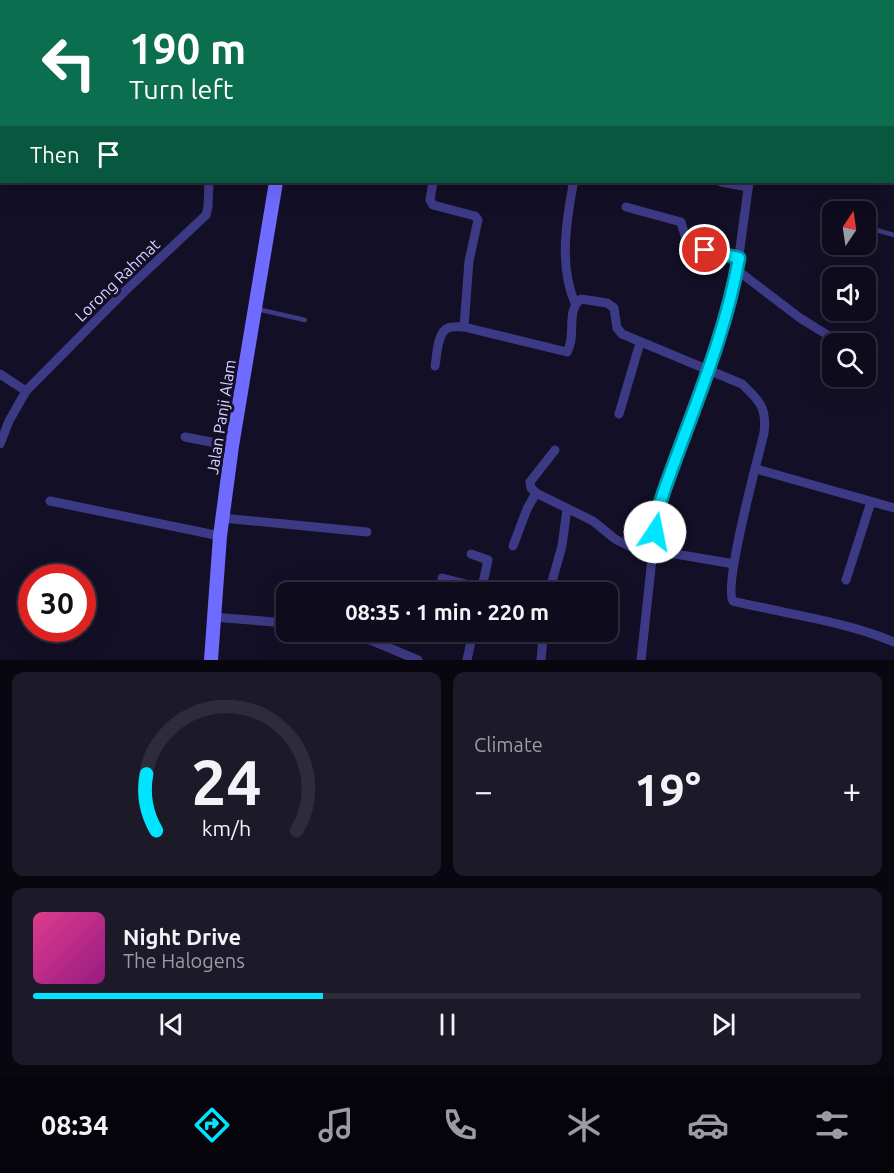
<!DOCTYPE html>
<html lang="en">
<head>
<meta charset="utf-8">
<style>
  :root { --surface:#0e0b1c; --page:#1c1929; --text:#f1f3f6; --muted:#9b9ba3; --line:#2e2b3b; --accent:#00e5ff }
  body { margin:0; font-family:Ubuntu,sans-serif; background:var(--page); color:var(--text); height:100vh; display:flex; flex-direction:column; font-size:22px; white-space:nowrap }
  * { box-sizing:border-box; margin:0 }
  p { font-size:20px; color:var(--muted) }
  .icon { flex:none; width:33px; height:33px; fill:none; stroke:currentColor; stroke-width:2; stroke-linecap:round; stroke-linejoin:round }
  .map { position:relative; height:660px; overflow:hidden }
  .sheet { display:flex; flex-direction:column; gap:12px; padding:12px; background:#08060f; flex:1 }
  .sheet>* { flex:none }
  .hud { position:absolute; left:0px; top:0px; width:894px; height:183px; box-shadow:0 6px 24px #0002,0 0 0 2px var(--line); background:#0b6e4f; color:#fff; overflow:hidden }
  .needle { width:39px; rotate:13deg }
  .fabs { position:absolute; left:822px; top:201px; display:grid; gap:12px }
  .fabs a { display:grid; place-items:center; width:54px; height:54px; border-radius:12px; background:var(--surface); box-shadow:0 6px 24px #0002,0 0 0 2px var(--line); font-size:30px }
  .speed { position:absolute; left:18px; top:564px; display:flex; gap:12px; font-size:30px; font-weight:700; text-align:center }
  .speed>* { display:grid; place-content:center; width:78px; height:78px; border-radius:50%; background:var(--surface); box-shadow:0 6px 24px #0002,0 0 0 2px var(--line); line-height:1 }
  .speed .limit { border:9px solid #d22; background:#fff; color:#111 }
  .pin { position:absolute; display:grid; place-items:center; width:51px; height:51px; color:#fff; margin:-26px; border:3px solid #fff; border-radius:50%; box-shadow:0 2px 6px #0007 }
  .me { position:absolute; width:66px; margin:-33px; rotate:11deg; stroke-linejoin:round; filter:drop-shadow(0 0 4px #0008) }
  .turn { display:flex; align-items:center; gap:21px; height:126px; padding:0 30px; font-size:27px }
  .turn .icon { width:78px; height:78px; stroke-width:2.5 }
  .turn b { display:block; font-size:42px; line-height:51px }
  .then { display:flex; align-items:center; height:57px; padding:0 30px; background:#0003; gap:12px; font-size:22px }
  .big { font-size:45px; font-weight:700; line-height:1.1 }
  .sheet .tile { flex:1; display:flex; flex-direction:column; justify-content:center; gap:9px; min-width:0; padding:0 21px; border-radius:12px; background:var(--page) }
  .sheet .dial { align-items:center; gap:0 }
  .dial svg { height:156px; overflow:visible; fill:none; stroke:var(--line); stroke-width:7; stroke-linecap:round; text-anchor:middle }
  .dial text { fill:var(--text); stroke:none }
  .song { display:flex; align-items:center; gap:18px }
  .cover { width:72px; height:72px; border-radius:9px; background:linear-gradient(135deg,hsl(330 70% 55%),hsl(310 70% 35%)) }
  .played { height:6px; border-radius:3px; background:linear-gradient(90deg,var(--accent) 35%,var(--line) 35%) }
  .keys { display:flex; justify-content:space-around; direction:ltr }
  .heat { display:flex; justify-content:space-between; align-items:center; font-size:33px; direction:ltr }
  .sheet .tiles { flex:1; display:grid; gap:12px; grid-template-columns:1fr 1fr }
  .tile:last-child { grid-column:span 2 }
  .trip { position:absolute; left:276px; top:582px; width:342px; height:60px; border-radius:12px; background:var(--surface); box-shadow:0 6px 24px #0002,0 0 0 2px var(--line); font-weight:700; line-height:60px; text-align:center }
  .tab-bar { display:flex; height:96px; justify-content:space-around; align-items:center; background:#06040b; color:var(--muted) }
  .tab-bar .icon { width:42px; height:42px }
  .tab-bar .selected { color:var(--accent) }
  .tab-bar b { font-size:27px; color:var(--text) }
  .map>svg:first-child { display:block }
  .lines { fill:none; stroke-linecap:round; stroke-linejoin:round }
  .service { stroke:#3d3a85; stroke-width:4.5 }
  .minor { stroke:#3d3a85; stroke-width:9 }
  .secondary { stroke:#6f6bff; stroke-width:14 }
  .route-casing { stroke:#0095a6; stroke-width:15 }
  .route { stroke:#00e5ff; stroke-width:10 }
  .labels { text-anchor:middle; stroke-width:6; stroke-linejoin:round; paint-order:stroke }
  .street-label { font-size:16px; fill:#d9d4ff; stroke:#130f26 }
</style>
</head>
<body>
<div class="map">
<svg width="894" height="660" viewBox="0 0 894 660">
  <rect width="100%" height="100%" fill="#130f26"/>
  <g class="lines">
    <g class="service">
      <path d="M 0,110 L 2,110"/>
      <path d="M 823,214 L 832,217"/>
      <path d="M 866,227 L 894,235"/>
      <path d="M 257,309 L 305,320"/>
    </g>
    <g class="minor">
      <path d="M 59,0 L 59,2"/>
      <path d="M 334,0 L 348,2"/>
      <path d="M 521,0 L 531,2"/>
      <path d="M 603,0 L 603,2"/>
      <path d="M 212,2 L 212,0"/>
      <path d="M 782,2 L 783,0"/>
      <path d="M 433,182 L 430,200 L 433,205 L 475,216 L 478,220 L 469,261 L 464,327 L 567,352 C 577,336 565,311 581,299 L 607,303 L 614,308 L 617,328 L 622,334 L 742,384 C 760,401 767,408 764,433 C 758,458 723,586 733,601 C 787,614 843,621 894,642"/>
      <path d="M 571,182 L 573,185 C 566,223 559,267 575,303"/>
      <path d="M 721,182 L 748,187"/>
      <path d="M 626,207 L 681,222 L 688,246 L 739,258"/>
      <path d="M 737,270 L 800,318 L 842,344"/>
      <path d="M 435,366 C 437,356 437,332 448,328 C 453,326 459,327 464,327"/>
      <path d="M 0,374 L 26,391"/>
      <path d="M 619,414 L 640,343"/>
      <path d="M 185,437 L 232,446"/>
      <path d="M 0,444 L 9,421 L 26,391 L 125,291 L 206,215 L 208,207 L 209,182"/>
      <path d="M 555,450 L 530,482 L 531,488 L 536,493 L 593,521 L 615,539 L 629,546 L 734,564"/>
      <path d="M 756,469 L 894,508"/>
      <path d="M 50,501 L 220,536"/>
      <path d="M 222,518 L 367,532"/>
      <path d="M 513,546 L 527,509 L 536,493"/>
      <path d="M 471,554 L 488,560 L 481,592"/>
      <path d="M 442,578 L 482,588"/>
      <path d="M 846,580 L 871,502"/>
      <path d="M 549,592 L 562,546 L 567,509"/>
      <path d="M 213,617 L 286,623"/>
      <path d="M 351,632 L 418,660"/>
      <path d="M 467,660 L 473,632"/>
      <path d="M 541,660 L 543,639 L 541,632"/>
      <path d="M 641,660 L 657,513 L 722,327 L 737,270 L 749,182"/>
    </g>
    <g class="secondary">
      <path d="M 310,2 L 311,0"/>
      <path d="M 211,660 L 220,536 L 232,446 L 276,182"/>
    </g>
  </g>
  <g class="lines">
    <g class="route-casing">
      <path id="route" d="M 655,532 L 657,513 L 664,491 C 691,414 725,338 739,258 L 705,250"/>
    </g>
    <use href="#route" class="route"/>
  </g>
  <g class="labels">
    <g class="street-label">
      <text transform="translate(117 280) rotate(-44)" y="6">Lorong Rahmat</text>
      <text transform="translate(221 417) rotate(-81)" y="6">Jalan Panji Alam</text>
    </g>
  </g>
</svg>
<div class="fabs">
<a><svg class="needle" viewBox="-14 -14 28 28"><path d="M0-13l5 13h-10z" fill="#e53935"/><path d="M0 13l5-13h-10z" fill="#9b9ba3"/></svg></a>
<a><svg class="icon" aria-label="sound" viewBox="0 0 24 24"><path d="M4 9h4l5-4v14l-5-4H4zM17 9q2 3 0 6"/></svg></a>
<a><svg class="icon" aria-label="search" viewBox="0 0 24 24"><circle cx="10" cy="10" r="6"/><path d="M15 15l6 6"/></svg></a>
</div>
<div class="speed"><div class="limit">30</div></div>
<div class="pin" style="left:705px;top:250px;background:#d93025"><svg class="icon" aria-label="arrive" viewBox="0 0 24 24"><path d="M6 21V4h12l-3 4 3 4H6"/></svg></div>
<svg class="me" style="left:655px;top:532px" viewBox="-20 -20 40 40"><circle r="19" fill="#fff"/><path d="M0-13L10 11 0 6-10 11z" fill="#00e5ff"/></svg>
<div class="trip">08:35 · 1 min · 220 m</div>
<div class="hud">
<div class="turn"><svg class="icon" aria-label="left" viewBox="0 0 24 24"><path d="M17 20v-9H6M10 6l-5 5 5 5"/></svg><div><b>190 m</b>Turn left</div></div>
<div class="then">Then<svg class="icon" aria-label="arrive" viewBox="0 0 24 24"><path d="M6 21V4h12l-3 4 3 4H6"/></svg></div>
</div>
</div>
<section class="sheet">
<div class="tiles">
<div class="tile dial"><svg viewBox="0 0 100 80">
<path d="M14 69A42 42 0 1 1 86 69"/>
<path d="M14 69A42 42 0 0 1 9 40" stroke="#00e5ff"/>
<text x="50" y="56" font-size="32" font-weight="700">24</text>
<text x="50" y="72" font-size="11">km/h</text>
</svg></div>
<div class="tile"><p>Climate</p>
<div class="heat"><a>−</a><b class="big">19°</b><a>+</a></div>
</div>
<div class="tile">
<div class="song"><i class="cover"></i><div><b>Night Drive</b><p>The Halogens</p></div></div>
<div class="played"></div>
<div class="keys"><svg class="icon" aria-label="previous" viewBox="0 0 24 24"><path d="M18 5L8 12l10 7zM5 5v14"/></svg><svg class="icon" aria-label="pause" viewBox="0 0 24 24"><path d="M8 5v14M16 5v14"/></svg><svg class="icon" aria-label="next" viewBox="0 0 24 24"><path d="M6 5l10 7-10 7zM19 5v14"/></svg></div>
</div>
</div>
</section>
<nav class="tab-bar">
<b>08:34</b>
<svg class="icon selected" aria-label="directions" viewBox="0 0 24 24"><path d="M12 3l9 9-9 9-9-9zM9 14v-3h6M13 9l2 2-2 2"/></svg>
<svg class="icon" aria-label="music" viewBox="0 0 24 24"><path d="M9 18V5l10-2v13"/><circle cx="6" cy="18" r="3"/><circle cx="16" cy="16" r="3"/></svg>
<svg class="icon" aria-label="phone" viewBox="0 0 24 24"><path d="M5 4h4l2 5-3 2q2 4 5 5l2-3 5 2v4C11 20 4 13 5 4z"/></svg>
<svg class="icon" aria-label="climate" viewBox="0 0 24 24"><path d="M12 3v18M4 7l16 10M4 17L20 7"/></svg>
<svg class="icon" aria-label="car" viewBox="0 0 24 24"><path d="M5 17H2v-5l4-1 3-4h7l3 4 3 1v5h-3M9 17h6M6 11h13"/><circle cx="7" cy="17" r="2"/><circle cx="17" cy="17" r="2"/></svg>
<svg class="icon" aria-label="filters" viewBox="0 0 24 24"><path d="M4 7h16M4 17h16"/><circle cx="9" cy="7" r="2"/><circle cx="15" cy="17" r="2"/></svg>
</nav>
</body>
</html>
